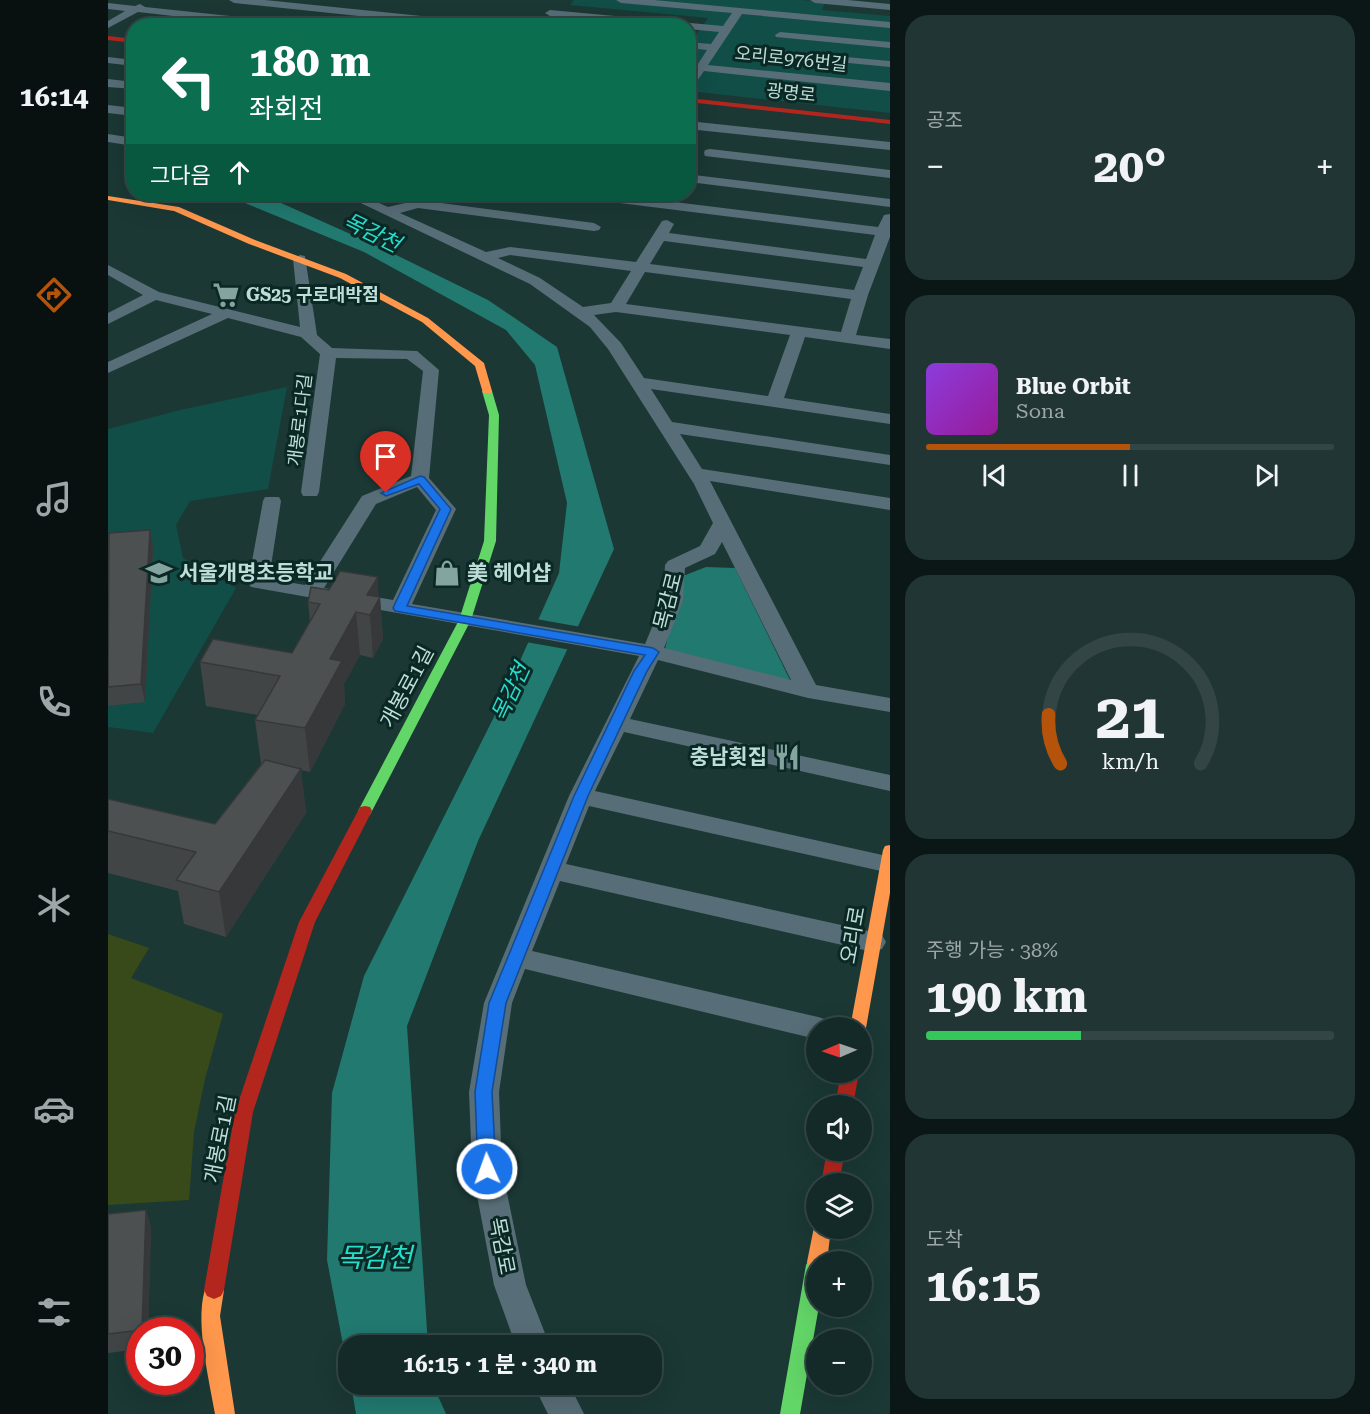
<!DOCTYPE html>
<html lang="ko">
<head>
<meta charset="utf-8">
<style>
  :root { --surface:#142a28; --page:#213634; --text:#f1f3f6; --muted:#9da7a8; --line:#334645; --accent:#b45309 }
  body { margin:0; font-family:"Roboto Serif","Noto Sans KR",serif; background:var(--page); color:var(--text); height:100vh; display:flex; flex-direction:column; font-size:22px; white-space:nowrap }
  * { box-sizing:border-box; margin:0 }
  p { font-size:20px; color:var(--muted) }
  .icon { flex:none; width:33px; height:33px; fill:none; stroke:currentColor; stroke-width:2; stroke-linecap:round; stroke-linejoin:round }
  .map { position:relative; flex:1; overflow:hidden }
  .side { display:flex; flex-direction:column; gap:15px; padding:15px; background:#0b1716; width:480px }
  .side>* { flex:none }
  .top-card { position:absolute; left:18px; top:18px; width:570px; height:183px; border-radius:24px; box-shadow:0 6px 24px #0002,0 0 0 2px var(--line); background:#0b6e4f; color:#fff; overflow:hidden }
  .needle { width:39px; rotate:268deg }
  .buttons { position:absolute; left:698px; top:1017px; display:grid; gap:12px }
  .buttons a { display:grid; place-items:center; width:66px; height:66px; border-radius:50%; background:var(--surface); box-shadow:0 6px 24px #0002,0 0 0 2px var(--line); font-size:30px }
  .speed { position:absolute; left:18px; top:1317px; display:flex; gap:12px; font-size:30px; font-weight:700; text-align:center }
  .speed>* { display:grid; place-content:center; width:78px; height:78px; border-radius:50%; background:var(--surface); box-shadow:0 6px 24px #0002,0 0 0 2px var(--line); line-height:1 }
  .speed .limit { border:9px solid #d22; background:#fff; color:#111 }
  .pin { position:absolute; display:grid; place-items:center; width:51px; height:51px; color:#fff; margin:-62px -26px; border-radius:50% 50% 50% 0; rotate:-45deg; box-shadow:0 0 6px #0007 }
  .pin .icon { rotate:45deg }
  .me { position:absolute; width:66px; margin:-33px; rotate:358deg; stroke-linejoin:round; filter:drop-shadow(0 0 4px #0008) }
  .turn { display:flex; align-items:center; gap:21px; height:126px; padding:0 24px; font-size:27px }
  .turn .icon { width:78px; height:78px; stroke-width:2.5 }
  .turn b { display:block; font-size:42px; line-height:51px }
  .then { display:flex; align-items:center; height:57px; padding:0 24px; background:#0003; gap:12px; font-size:22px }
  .big { font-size:45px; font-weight:700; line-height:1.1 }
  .side .card { flex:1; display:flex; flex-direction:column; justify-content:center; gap:9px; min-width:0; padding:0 21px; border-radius:24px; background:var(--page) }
  .side .dial { align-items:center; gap:0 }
  .dial svg { height:156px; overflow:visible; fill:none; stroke:var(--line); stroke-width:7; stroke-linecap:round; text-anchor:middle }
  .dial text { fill:var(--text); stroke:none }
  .song { display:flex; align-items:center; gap:18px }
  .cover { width:72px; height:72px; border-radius:9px; background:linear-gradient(135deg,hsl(270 70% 55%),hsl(300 70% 35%)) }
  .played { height:6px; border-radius:3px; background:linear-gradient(90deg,var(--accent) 50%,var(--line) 50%) }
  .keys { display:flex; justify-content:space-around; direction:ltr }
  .heat { display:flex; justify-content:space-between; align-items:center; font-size:33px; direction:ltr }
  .charge { height:9px; border-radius:4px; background:linear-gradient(90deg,#34c759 38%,var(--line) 0) }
  .trip { position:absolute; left:230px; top:1335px; width:324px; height:60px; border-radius:24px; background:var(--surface); box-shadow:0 6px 24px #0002,0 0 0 2px var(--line); font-weight:700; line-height:60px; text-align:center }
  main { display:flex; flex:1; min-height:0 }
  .menu { display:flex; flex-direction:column; width:108px; justify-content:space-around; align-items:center; background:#081110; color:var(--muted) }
  .menu .icon { width:42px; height:42px }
  .menu .active { color:var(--accent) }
  .menu b { font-size:27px; color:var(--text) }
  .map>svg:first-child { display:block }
  .built { fill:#104e47 }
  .green { fill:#384a1a }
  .water { fill:#21796f }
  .pier { fill:#1b3835 }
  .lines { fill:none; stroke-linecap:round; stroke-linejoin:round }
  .street { fill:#576d77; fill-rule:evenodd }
  .fast { fill:#63d668; fill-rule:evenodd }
  .slow { fill:#ff974d; fill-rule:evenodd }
  .jam { fill:#b3261e; fill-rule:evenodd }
  .wall { fill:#424546 }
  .shaded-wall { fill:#363839 }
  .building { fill:#4d5051; stroke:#363839; stroke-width:1.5 }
  .route { fill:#1a73e8; stroke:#114b97; stroke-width:1.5 }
  .labels { text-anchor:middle; stroke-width:6; stroke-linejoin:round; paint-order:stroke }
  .far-street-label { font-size:18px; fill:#bdded8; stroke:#0b2825 }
  .far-poi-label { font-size:18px; font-weight:bold; fill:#bdded8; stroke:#0b2825; text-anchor:start }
  .poi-label { font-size:21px; font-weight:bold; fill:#bdded8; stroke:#0b2825; text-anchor:start }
  .street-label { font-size:21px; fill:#bdded8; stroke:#0b2825 }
  .water-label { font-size:22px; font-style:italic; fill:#25ddcc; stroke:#0b2825 }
  .near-water-label { font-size:27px; font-style:italic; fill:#25ddcc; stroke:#0b2825 }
</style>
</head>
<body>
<main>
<nav class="menu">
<b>16:14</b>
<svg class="icon active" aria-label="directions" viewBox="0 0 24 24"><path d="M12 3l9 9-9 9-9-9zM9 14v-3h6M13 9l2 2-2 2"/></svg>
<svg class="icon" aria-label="music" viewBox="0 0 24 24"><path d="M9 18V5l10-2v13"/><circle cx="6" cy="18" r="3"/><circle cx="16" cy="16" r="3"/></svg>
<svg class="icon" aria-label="phone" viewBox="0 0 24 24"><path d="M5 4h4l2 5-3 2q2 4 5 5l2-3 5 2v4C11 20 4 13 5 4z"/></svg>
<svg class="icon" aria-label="climate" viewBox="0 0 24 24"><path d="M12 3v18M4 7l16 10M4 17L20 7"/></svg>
<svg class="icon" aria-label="car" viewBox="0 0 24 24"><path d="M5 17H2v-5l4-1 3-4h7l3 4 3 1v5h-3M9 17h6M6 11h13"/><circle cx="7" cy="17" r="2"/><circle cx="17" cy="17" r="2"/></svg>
<svg class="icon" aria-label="filters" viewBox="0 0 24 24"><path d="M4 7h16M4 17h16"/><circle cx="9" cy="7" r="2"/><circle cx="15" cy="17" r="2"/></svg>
</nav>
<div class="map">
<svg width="782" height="1414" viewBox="0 0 782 1414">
  <rect width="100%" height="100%" fill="#1b3835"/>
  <g class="built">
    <path d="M 466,0 L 693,0 L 717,2 L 714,10 L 782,16 L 782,113 L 581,91 L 581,45 L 600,18 L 462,5 Z"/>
    <path d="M 179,387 L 160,489 L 82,501 L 68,525 L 75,558 L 128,588 L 45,733 L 0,727 L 0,429 L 72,410 Z"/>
  </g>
  <path class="green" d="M 0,934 L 41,948 L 23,978 L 115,1014 L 97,1079 L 86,1132 L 81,1200 L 0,1205 Z"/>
  <g class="water">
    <path d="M 107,194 L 153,194 L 278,250 L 380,300 L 449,347 L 506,549 L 370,841 L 299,1026 L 320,1345 L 240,1346 L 240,1371 L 219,1260 L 224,1093 L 256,976 L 395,699 L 451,573 L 459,503 L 427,365 L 398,330 L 256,252 L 137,203 Z"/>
    <path d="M 598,567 L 627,568 L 683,682 L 557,649 L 575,576 Z"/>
    <path d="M 243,1385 L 325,1385 L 338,1414 L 248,1414 Z"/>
  </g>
  <path class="pier" d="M 428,619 L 473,627 L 463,650 L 418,642 Z"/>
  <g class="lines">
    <g class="street">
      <path d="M 121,0 L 157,0 L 382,23 L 387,26 L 346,26 L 126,3 Z"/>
      <path d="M 508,0 L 546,0 L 782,22 L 782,28 L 634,14 L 600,65 L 782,83 L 782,91 L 596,71 L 584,88 L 580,89 L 580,77 L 585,70 L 580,69 L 580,63 L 590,64 L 599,50 L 580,48 L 580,42 L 603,44 L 611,32 L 580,29 L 580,26 L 536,26 L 442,16 L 437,13 L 442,10 L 615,26 L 624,13 L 513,3 Z"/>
      <path d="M 702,0 L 740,0 L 782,4 L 782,10 L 707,3 Z"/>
      <path d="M 0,3 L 27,6 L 32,4 L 37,7 L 187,23 L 192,26 L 152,26 L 30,12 L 0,28 L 0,21 L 17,11 L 0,9 Z"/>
      <path d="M 672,32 L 782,42 L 782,48 L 668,37 L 667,35 Z"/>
      <path d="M 661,50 L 782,61 L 782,67 L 657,55 L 655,53 Z"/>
      <path d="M 0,57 L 26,60 L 26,66 L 0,63 Z"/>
      <path d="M 0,79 L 26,82 L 26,89 L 0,87 Z"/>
      <path d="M 0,105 L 26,108 L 26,116 L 0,113 Z"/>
      <path d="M 580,121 L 782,142 L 782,150 L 580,129 Z"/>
      <path d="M 0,134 L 26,138 L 26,146 L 0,142 Z"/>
      <path d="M 602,149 L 782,170 L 782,178 L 597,156 L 596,153 L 597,150 Z"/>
      <path d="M 586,175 L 782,199 L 782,207 L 581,182 L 580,177 Z"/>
      <path d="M 234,194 L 251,194 L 280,207 L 310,200 L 486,223 L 493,227 L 491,230 L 486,231 L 310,208 L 292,213 L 378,252 L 402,247 L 528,262 L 554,221 L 559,220 L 566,224 L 561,233 L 758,259 L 767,235 L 472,198 L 467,197 L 466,194 L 501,194 L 770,227 L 776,215 L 782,214 L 782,237 L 760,295 L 748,335 L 782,339 L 782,349 L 697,337 L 676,398 L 782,414 L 782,424 L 543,389 L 564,422 L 782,455 L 782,465 L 572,434 L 594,469 L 782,498 L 782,510 L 602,481 L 708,685 L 782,698 L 782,712 L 700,698 L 550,660 L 522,719 L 782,775 L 782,791 L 516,732 L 487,791 L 779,856 L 782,857 L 782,873 L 481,806 L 458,864 L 765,932 L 774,935 L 778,942 L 774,949 L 765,952 L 452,881 L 424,951 L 710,1017 L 720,1020 L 724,1028 L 708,1028 L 708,1039 L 417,969 L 404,1003 L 391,1092 L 394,1169 L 418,1285 L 442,1346 L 408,1346 L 386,1285 L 364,1169 L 361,1092 L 376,1003 L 461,796 L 531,656 L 143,587 L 140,583 L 155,501 L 157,497 L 171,497 L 173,501 L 161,579 L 197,585 L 254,496 L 303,476 L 315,371 L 299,359 L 228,358 L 211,492 L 209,496 L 195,496 L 193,492 L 212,354 L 193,337 L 120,318 L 0,373 L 0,362 L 104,314 L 48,300 L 0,324 L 0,313 L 35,295 L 0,275 L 0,265 L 51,292 L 192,327 L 185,259 L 192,255 L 197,256 L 209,335 L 224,348 L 309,351 L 331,370 L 321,478 L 348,509 L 304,604 L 537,644 L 555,601 L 557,565 L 560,561 L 592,546 L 605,523 L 586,484 L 500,349 L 482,327 L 422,284 ZM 556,241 L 755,267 L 746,290 L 542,264 ZM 402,255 L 523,271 L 503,303 L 475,307 L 432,278 L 390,258 ZM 537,272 L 743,299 L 733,332 L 518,304 ZM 508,312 L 682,335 L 660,396 L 536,378 L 513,343 L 486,315 ZM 309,487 L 328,510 L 285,600 L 216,588 L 268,504 ZM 614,542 L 683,680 L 556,648 L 575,601 L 577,568 L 607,554 Z"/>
      <path d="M 425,1384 L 461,1384 L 476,1414 L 440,1414 Z"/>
    </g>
    <g class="fast">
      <path d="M 379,388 L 384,391 L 391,415 L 388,541 L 363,620 L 264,811 L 262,815 L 252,815 L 250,811 L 351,620 L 376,541 L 381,415 L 374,391 Z"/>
      <path d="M 708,1256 L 716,1262 L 708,1262 L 708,1306 L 711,1306 L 692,1414 L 672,1414 L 698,1265 L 701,1259 Z"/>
    </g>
    <g class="slow">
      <path d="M 0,196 L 71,207 L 147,240 L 238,274 L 320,318 L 376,363 L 384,391 L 383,393 L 375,393 L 367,366 L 314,322 L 232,278 L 141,244 L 66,211 L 0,200 Z"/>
      <path d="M 782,845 L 782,893 L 758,1028 L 753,1034 L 753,1028 L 742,1028 L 775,850 L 777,846 Z"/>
      <path d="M 707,1222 L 708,1228 L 723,1228 L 719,1262 L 708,1262 L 708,1270 L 702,1268 L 699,1262 Z"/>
      <path d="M 106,1281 L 113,1284 L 116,1290 L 112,1316 L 127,1414 L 107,1414 C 101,1378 85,1316 99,1284 Z"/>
    </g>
    <g class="jam">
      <path d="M 0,36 L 26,39 L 26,43 L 0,40 Z"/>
      <path d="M 580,98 L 782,120 L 782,124 L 580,102 Z"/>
      <path d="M 257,806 L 262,807 L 264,811 L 207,922 L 145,1112 L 116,1290 L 113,1296 L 106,1299 L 99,1296 L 96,1290 L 127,1112 L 191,922 L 250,811 L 252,807 Z"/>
      <path d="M 733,1072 L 751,1072 L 745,1106 L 727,1106 Z"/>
      <path d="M 719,1150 L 737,1150 L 731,1184 L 713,1184 Z"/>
    </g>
  </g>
  <g class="wall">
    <path d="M 42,530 L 45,547 L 37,702 L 0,706 L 0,539 Z"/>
    <path d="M 272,597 L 275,639 L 265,658 L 252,655 L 236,684 L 237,704 L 202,772 L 193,770 L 198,813 L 118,937 L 76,924 L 70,891 L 0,873 L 0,799 L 107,824 L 153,764 L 147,720 L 150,715 L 98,706 L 92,662 L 184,653 L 202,622 L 200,602 Z"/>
    <path d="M 38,1210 L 43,1228 L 40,1330 L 32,1330 L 32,1349 L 0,1353 L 0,1214 Z"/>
  </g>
  <g class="shaded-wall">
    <path d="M 42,530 L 45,547 L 37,702 L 33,684 Z"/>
    <path d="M 270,577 L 271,599 L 272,597 L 275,639 L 265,658 L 262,615 L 259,595 Z"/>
    <path d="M 248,612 L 252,655 L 236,684 L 237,704 L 202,772 L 197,728 L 222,659 Z"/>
    <path d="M 193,769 L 198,813 L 118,937 L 111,892 Z"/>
    <path d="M 38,1210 L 43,1228 L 40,1330 L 34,1330 Z"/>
  </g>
  <g class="building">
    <path d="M 42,530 L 33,684 L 0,687 L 1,533 Z"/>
    <path d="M 232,571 L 270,577 L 259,595 L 272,597 L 262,615 L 248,612 L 222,659 L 234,661 L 197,728 L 147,720 L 172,676 L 92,662 L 105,639 L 184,653 L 212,604 L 200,602 L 203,587 L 221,590 Z"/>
    <path d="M 157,760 L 193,769 L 111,892 L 68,880 L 88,852 L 0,831 L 0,799 L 107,824 Z"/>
    <path d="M 38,1210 L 34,1330 L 0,1334 L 0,1214 Z"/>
  </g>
  <path class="route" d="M 312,476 L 316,477 L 343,509 L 299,606 L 545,648 L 551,652 L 539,671 L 480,796 L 398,1003 L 384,1092 L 388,1169 L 385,1175 L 379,1177 L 372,1175 L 370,1169 L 367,1092 L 381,1003 L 466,796 L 526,671 L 537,655 L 287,611 L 285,608 L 332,509 L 311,484 L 278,496 L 273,493 Z"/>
  <defs>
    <g id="supermarket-bare" transform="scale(2.07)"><path d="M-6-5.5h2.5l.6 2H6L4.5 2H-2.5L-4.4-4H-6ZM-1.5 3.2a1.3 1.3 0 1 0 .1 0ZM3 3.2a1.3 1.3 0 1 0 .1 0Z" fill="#84a49f" stroke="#0b2825" stroke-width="2.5" paint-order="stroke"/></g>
    <g id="school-bare" transform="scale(2.07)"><path d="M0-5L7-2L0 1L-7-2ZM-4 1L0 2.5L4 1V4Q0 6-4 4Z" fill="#84a49f" stroke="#0b2825" stroke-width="2.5" paint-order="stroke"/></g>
    <g id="shop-bare" transform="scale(2.07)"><path d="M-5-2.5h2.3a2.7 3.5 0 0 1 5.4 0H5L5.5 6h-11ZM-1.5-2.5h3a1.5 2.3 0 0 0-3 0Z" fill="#84a49f" stroke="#0b2825" stroke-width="2.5" paint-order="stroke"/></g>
    <g id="restaurant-bare" transform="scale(2.07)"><path d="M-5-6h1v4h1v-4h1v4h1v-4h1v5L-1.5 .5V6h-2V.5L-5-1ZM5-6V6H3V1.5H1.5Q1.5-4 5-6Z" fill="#84a49f" stroke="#0b2825" stroke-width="2.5" paint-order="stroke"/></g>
  </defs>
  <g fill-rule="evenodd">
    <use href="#supermarket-bare" x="118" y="295"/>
    <use href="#school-bare" x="51" y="573"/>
    <use href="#shop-bare" x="339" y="573"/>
    <use href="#restaurant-bare" x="679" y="757"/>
  </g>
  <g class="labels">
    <g class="far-street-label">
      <text transform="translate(683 59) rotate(6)" y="6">오리로976번길</text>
      <text transform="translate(683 93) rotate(6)" y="6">광명로</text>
      <text transform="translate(192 420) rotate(-83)" y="6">개봉로1다길</text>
    </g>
    <g class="far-poi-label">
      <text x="138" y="301">GS25 구로대박점</text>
    </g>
    <g class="poi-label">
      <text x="71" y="580">서울개명초등학교</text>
      <text x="359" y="580">美 헤어샵</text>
      <text x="659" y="764" text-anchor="end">충남횟집</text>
    </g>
    <g class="street-label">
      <text transform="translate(560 601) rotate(-76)" y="7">목감로</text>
      <text transform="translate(299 687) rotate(-62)" y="7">개봉로1길</text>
      <text transform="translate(745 935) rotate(-80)" y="7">오리로</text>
      <text transform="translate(112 1139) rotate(-79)" y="7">개봉로1길</text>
      <text transform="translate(394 1246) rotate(79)" y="7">목감로</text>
    </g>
    <g class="water-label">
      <text transform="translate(264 232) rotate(26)" y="8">목감천</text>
      <text transform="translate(402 692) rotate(-65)" y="8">목감천</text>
    </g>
    <g class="near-water-label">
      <text x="267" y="1267">목감천</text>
    </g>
  </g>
</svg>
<div class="buttons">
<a><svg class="needle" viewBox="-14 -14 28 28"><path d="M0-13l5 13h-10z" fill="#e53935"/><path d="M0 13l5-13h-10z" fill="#9da7a8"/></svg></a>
<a><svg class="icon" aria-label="sound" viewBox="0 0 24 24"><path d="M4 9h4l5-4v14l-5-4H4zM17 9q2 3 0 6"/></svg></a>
<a><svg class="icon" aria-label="layers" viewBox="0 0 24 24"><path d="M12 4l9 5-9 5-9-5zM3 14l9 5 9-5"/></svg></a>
<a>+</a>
<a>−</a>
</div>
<div class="speed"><div class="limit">30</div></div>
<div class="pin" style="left:278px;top:493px;background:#d93025"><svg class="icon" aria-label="arrive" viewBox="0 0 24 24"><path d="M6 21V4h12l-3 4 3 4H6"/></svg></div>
<svg class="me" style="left:379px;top:1169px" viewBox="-20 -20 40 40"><circle r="17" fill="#1a73e8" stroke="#fff" stroke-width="3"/><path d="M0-11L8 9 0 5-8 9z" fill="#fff"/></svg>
<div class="trip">16:15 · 1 분 · 340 m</div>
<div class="top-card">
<div class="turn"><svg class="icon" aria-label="left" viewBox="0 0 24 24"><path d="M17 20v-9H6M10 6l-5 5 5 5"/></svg><div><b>180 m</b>좌회전</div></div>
<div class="then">그다음<svg class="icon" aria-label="ahead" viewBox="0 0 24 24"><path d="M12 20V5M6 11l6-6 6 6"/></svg></div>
</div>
</div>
<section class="side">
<div class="card"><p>공조</p>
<div class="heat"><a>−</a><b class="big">20°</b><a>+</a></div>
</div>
<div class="card">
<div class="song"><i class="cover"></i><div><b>Blue Orbit</b><p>Sona</p></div></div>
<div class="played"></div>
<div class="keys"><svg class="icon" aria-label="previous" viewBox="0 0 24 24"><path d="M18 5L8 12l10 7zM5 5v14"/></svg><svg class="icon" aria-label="pause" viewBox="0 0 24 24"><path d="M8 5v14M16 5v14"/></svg><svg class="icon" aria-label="next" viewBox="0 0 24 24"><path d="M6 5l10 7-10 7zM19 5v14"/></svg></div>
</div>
<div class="card dial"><svg viewBox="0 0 100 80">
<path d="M14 69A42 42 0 1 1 86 69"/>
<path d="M14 69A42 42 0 0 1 8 44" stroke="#b45309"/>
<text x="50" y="56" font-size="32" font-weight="700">21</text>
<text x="50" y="72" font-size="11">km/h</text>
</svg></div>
<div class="card"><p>주행 가능 · 38%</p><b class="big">190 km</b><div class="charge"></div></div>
<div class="card"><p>도착</p><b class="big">16:15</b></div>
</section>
</main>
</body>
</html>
